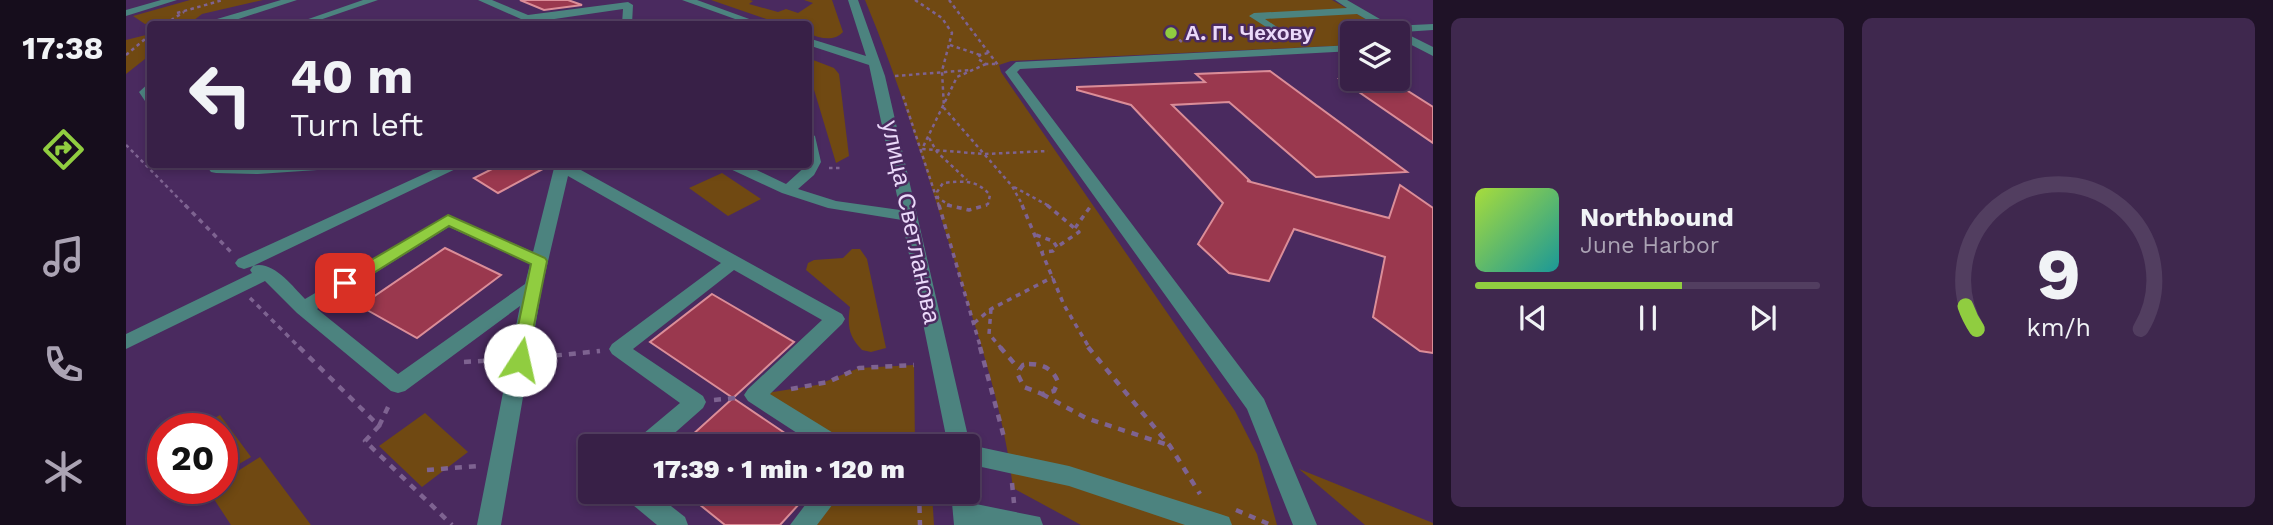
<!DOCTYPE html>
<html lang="en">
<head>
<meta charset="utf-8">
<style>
  :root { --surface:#382047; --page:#3f284e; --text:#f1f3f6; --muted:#aba3b4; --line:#523e60; --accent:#90cd40 }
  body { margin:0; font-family:"Work Sans",sans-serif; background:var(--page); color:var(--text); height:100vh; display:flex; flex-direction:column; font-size:26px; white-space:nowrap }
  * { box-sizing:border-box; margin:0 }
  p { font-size:23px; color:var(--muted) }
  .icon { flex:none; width:38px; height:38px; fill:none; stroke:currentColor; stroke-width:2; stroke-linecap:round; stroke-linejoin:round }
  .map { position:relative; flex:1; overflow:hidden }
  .details { display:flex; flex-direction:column; gap:18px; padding:18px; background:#1f1227; width:840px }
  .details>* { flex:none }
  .top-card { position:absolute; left:21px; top:21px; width:665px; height:147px; border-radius:7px; box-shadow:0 4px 10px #0003,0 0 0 2px var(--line); background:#382047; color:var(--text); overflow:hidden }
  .controls { position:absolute; left:1214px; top:21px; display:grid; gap:14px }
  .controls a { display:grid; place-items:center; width:70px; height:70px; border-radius:7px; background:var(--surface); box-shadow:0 4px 10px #0003,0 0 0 2px var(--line); font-size:35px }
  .speed { position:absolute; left:21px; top:413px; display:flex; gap:14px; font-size:35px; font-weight:700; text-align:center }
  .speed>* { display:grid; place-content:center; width:91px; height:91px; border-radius:50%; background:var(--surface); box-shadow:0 4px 10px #0003,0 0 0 2px var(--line); line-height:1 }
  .speed .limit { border:10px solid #d22; background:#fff; color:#111 }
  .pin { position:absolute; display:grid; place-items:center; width:60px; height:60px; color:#fff; margin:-30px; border-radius:14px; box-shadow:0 4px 10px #0006 }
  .me { position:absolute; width:77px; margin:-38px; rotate:10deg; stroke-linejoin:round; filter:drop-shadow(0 0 5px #0008) }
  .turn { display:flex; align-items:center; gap:24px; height:147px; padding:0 28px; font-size:32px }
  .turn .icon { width:91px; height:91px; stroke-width:2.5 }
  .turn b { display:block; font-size:49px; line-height:60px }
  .details .widget { flex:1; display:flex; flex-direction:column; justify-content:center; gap:10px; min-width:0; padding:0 24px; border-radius:10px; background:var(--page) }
  .details .dial { align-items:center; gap:0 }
  .dial svg { height:182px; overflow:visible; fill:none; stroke:var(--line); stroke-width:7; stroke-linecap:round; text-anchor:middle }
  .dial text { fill:var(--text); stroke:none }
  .song { display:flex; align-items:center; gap:21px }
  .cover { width:84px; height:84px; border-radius:10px; background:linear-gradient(135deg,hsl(80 70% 55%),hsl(180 70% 35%)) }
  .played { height:7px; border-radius:4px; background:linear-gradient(90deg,var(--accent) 60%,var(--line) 60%) }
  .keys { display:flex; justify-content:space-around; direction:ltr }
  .details .tiles { flex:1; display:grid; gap:18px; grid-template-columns:repeat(2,1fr) }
  .trip { position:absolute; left:452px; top:434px; width:402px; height:70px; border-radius:7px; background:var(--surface); box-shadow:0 4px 10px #0003,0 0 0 2px var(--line); font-weight:800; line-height:70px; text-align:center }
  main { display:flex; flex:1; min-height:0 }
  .tabs { display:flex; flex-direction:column; width:126px; justify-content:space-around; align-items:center; background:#160d1c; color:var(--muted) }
  .tabs .icon { width:49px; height:49px }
  .tabs .selected { color:var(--accent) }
  .tabs b { font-size:32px; color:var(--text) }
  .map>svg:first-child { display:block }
  .green { fill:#704912 }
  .building { fill:#9a384e; stroke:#db8d98; stroke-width:2 }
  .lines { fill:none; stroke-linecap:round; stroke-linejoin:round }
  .path-far2 { stroke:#7e6391; stroke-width:2.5; stroke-dasharray:3.5 3.5; stroke-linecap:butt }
  .path-far1 { stroke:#7e6391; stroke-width:3.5; stroke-dasharray:5 5; stroke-linecap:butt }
  .path { stroke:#7e6391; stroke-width:4.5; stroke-dasharray:7 7; stroke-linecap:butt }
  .minor { fill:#4c837f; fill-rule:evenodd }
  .route { fill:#90cd40; stroke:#5e852a; stroke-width:2 }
  .poi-dot { fill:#90cd40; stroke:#4a2a5f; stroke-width:2.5 }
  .labels { text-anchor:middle; stroke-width:5; stroke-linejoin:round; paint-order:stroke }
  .far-poi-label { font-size:21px; font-weight:bold; fill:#ebd9fa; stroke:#4a2a5f; text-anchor:start }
  .street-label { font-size:24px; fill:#ebd9fa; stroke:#4a2a5f }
</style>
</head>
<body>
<main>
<nav class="tabs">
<b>17:38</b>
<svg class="icon selected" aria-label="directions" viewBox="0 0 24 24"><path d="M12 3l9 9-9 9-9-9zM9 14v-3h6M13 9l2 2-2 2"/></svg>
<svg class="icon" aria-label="music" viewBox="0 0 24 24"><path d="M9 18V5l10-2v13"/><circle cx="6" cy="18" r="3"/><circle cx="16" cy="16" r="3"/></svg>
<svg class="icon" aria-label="phone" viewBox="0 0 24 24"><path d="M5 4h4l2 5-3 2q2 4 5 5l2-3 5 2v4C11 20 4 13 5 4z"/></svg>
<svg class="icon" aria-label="climate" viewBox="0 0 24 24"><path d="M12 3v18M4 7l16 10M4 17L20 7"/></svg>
</nav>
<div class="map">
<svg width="1307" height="525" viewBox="0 0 1307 525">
  <rect width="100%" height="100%" fill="#4a2a5f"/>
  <g class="green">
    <path d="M 64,0 L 137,0 L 76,14 L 63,24 L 35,24 L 31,21 L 19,24 L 7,16 Z"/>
    <path d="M 585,0 L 624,0 L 627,1 L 623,4 L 652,12 L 660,9 L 672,13 L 687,3 L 678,0 L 706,0 L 717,32 C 708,42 694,38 683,34 L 682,24 L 655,24 Z"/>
    <path d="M 739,0 L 1206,0 L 1265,33 L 1227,33 L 1227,45 L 885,61 L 873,65 L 875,72 L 1109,411 L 1131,454 L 1151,525 L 955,525 L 887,488 C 878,410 851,332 827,256 C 800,169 774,84 739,0 Z"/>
    <path d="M 24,34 L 24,55 L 0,74 L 0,40 Z"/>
    <path d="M 682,58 L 708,68 L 713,74 L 723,156 L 710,163 L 683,73 Z"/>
    <path d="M 596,173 L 635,199 L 602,216 L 563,188 Z"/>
    <path d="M 726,249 L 734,249 L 741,259 L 760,348 L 745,352 L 736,350 C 723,337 721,326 724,307 L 680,270 L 682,263 L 688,260 L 717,258 Z"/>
    <path d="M 788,365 L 789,446 L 709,446 L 629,395 L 691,385 L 733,368 Z"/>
    <path d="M 299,413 L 342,452 L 296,487 L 253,446 Z"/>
    <path d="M 94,415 L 125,457 L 96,474 L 96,429 L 69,429 Z"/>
    <path d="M 134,457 L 185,525 L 105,525 L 82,490 L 96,488 L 96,481 Z"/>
    <path d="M 1173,469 L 1307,523 L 1307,525 L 1239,525 Z"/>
    <path d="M 704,492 L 806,492 L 808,525 L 676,525 Z"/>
  </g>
  <g class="building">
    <path d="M 394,0 L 442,0 L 456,5 L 418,10 Z"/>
    <path d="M 1144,71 L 1281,172 L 1190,177 L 1103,102 L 1046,105 L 1124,181 L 1121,181 L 1263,218 L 1274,185 L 1307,208 L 1307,353 L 1294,351 L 1247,317 L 1259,257 L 1168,229 L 1143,281 L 1103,273 L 1072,244 L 1097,203 L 1005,105 L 951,90 L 951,87 L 1079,82 L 1070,74 Z"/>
    <path d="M 1214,79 L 1263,79 L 1307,107 L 1307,143 Z"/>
    <path d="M 376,164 L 426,164 L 372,193 L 348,178 Z"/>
    <path d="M 319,248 L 375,275 L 291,338 L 234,306 Z"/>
    <path d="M 586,294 L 668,342 L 607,398 L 524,342 Z"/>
    <path d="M 607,398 L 678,446 L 554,446 Z"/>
    <path d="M 558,492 L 684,492 L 654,525 L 599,525 Z"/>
  </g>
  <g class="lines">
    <g class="path-far2">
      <path d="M 789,0 L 816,18 L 826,33 L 816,71 L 818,108 L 886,186 L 897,206"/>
      <path d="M 823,0 L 872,65"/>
      <path d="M 51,13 L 97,0"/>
      <path d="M 225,20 L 231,23 L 226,24"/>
      <path d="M 39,24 L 58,12"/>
      <path d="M 1048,35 L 1057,43"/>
      <path d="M 824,45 L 854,55"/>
      <path d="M 862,53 L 854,55 L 852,59 L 860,64 L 870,64"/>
      <path d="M 0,55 L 24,35"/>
      <path d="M 860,64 L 831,77 L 796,149 L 858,154 L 922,151"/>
      <path d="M 769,76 L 845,70"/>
      <path d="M 777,96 L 813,206"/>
      <path d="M 803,138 L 811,152 L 841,180"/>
      <path d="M 0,145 L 60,206"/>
      <path d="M 703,168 L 715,168"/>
      <path d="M 888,187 L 923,206"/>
      <path d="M 825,206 L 812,198 L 811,192 L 817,183 C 837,181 850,179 864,195 L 862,204 L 858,206"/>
    </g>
    <g class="path-far1">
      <path d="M 59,205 L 106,253"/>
      <path d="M 813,205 L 855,349"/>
      <path d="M 821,205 L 843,210 L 861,205"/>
      <path d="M 896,205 L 938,305 L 964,349"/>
      <path d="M 921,205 L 953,232 L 931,247"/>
      <path d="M 949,228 L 964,207"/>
      <path d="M 910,235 L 927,241 L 931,247 L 927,251 L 917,252"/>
      <path d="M 124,298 L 175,349"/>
      <path d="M 865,309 L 863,334 L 876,349"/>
      <path d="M 848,323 L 865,309 L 927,277"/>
    </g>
    <g class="path">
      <path d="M 173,347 L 253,426 L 239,441 L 326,525"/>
      <path d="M 854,347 L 879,441"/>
      <path d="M 874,347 L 893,369"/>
      <path d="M 962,347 L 1044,446 L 1074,494"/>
      <path d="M 415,357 L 474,351"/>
      <path d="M 338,362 L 373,360"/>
      <path d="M 903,364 C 917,364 927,369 932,382 L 928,391 L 916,394 L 898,387 L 891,373 L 897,365 Z"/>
      <path d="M 665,389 L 702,382 L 733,368 L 788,365"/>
      <path d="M 916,394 L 960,418 L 1042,445"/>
      <path d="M 588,400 L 609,398"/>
      <path d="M 253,426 L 264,403"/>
      <path d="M 301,470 L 352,466"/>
      <path d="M 886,483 L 888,503"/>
      <path d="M 793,492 L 794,525"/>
      <path d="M 1110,510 L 1145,525"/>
    </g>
    <g class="minor">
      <path d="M 35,0 L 51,0 L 0,16 L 0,10 Z"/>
      <path d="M 155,0 L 171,0 L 97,24 L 86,24 L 91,19 Z"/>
      <path d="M 237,0 L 252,0 L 182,24 L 168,24 Z"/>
      <path d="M 352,0 L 366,0 L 402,15 L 502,2 L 507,5 L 506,24 L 496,24 L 497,9 L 394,24 L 395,19 Z"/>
      <path d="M 556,0 L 571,0 L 637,24 L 623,24 Z"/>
      <path d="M 722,0 L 732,0 L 759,76 L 844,445 L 943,466 L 1094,514 L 1103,517 L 1106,525 L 1059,525 L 943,486 L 842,464 L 842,446 L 822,446 L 776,220 L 702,208 L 656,193 L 600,167 L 598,164 L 618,164 L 660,184 L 682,164 L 682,132 L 689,136 L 695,162 L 688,175 L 672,189 L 710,201 L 774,210 L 743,65 L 682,45 L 682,38 L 740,56 Z"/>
      <path d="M 1209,0 L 1221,0 L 1266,26 L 1307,24 L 1307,30 L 1277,32 L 1307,47 L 1307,56 L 1272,38 L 1272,33 L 1264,33 L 1231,14 L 1139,19 L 1154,29 L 1148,32 L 1123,16 L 1128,13 L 1221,8 Z"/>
      <path d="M 1227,45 L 1227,51 L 894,69 L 891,72 L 1138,399 L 1191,525 L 1167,525 L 1121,409 L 879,72 L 890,62 Z"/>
      <path d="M 24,82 L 24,102 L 19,101 L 13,92 Z"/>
      <path d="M 79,164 L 228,164 L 221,168 L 132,174 L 90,173 L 85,172 Z"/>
      <path d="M 320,164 L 340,164 L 127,266 C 147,260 166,286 179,299 L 322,215 L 407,252 L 429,164 L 444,164 L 716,314 L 719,319 L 716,324 L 644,394 L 717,439 L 720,446 L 691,446 L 622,401 L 618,395 L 622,389 L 696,320 L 608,270 L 507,349 L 577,396 L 580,402 L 577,408 L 534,446 L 508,446 L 511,439 L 554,403 L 486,354 L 483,349 L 486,344 L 595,263 L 442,176 L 416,287 L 375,525 L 351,525 L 394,306 L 279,391 L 272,393 L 265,391 L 171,313 L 139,281 L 0,349 L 0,334 L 126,273 L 124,270 L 127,266 L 118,269 L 112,267 L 109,263 L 112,259 ZM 323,227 L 404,264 L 399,284 L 272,374 L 191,309 Z"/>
      <path d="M 842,483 L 849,492 L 850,504 L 914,517 L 917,525 L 828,525 L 825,492 L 842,492 Z"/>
      <path d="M 497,492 L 527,492 L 559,517 L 562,525 L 531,525 L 501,500 Z"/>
      <path d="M 689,492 L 716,492 L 691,525 L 664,525 Z"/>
    </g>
  </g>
  <path class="route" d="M 322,215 L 419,258 L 421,261 L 400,365 L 387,365 L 385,360 L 405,264 L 323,226 L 225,287 L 213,287 L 211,283 L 213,279 Z"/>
  <circle class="poi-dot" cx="1045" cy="33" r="7"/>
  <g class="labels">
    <g class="far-poi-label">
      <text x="1059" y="40">А. П. Чехову</text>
    </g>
    <g class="street-label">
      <text transform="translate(785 222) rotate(78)" y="8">улица Светланова</text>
    </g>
  </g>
</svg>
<div class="controls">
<a><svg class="icon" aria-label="layers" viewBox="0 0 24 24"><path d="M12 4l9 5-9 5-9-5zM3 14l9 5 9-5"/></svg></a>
</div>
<div class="speed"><div class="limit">20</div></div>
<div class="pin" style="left:219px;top:283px;background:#d93025"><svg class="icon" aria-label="arrive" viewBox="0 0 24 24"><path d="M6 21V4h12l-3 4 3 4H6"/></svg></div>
<svg class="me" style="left:394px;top:360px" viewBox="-20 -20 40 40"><circle r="19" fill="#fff"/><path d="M0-13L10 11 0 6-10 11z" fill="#90cd40"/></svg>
<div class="trip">17:39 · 1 min · 120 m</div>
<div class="top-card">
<div class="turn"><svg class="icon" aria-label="left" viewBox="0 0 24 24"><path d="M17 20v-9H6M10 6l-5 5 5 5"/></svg><div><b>40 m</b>Turn left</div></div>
</div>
</div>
<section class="details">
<div class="tiles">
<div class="widget">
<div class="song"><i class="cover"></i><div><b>Northbound</b><p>June Harbor</p></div></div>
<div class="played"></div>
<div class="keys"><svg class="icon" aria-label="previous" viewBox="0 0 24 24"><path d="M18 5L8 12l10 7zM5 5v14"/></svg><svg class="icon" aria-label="pause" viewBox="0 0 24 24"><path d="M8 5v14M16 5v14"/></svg><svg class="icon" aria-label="next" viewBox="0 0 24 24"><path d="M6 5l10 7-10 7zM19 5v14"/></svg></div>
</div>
<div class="widget dial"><svg viewBox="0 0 100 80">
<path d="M14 69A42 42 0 1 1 86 69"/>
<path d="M14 69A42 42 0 0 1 9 59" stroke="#90cd40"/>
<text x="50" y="56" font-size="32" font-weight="700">9</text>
<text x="50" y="72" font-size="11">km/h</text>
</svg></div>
</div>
</section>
</main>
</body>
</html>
